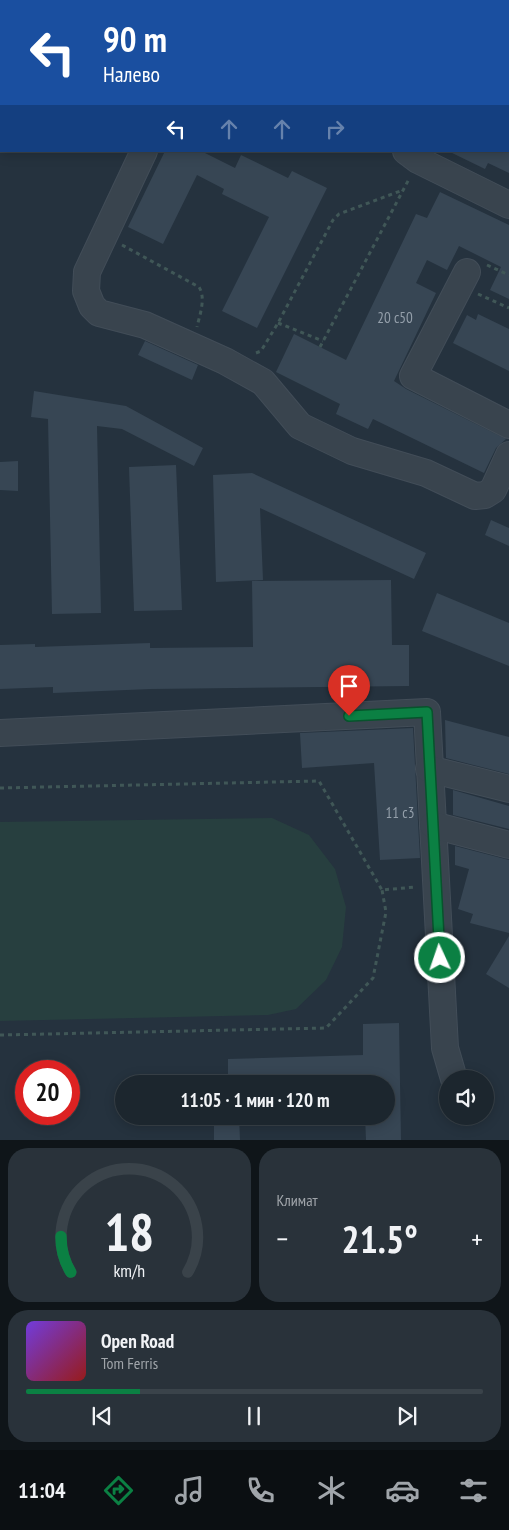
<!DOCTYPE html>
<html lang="ru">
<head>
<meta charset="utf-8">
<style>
  :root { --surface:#1c262e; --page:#29323a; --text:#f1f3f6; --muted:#a0a5aa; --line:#3a434a; --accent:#0b8043 }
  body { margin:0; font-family:"PT Sans Narrow",sans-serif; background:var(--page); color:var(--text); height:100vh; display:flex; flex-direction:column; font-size:19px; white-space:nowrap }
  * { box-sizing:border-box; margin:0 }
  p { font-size:16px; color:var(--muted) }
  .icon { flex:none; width:28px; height:28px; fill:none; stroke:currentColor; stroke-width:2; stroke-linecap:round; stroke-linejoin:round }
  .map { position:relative; height:1140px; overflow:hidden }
  .details { display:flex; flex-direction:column; gap:8px; padding:8px; background:#0f1519; flex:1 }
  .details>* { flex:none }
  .guide { position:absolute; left:0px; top:0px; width:510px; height:152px; box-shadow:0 2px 12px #0003,0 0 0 1px var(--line); background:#1a4fa0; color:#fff; overflow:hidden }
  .buttons { position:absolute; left:439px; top:1070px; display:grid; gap:10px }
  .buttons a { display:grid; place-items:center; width:55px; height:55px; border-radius:50%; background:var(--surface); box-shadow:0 2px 12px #0003,0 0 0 1px var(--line); font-size:25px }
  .speed { position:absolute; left:15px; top:1060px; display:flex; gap:10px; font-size:25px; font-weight:700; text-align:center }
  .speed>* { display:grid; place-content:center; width:65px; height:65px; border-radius:50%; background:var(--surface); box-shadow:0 2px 12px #0003,0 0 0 1px var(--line); line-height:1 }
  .speed .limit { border:8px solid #d22; background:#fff; color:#111 }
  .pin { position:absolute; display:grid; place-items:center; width:42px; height:42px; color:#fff; margin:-51px -21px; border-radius:50% 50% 50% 0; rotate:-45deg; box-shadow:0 0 5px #0007 }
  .pin .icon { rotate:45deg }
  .me { position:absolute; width:55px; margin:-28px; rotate:357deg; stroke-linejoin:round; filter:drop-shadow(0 0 4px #0008) }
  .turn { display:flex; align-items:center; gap:18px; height:105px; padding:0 20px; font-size:22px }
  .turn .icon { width:65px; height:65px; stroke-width:2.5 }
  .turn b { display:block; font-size:35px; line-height:42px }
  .lanes { display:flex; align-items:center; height:48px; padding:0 20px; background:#0003; justify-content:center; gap:25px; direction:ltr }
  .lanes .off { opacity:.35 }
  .big { font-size:38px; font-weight:700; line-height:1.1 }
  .details .widget { flex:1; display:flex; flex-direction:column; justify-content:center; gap:8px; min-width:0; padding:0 18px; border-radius:20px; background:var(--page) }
  .details .dial { align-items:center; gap:0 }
  .dial svg { height:130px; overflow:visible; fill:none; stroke:var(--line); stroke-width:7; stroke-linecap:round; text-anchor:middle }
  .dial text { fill:var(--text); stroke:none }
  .song { display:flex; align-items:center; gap:15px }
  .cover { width:60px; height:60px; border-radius:8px; background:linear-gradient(135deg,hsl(260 70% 55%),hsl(0 70% 35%)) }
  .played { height:5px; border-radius:2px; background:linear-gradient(90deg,var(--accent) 25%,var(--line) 25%) }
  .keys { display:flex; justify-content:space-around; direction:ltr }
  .heat { display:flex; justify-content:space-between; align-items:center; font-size:28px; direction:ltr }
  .details .tiles { flex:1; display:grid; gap:8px; grid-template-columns:1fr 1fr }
  .widget:last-child { grid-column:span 2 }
  .trip { position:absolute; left:115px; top:1075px; width:280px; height:50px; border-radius:25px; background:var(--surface); box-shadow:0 2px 12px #0003,0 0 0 1px var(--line); font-weight:700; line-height:50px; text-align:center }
  .menu { display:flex; height:80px; justify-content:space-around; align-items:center; background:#0b0f12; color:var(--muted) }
  .menu .icon { width:35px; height:35px }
  .menu .active { color:var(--accent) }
  .menu b { font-size:22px; color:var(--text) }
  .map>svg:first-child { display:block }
  .green { fill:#273f3f }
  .building { fill:#374654 }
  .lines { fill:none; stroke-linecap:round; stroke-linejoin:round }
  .minor-casing { stroke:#424d58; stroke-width:28 }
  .path { stroke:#405757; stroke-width:3; stroke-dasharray:4 4; stroke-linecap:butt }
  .minor { stroke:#39444e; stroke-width:26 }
  .route-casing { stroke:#07532c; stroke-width:12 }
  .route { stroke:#0b8043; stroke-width:9 }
  .labels { text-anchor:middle; stroke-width:5; stroke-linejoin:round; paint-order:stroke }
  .number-label { font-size:15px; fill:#949faa }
</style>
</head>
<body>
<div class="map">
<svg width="509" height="1140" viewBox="0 0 509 1140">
  <rect width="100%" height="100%" fill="#25323e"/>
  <path class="green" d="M 272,818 L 309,835 L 335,869 L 346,907 L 342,947 L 326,980 L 296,1009 L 268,1015 L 0,1021 L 0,822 Z"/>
  <g class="building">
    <path d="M 165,151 L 201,151 L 235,168 L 241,155 L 288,178 L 292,171 L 327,188 L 257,328 L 222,311 L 269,217 L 222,194 L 224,189 L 197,175 L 163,244 L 128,227 Z"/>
    <path d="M 448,151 L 509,151 L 509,173 L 488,163 L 485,169 Z"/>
    <path d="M 440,192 L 509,225 L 509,299 L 490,290 L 501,267 L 459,246 L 447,270 L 427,260 L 416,283 L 436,293 L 394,381 L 406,389 L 506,439 L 496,448 L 484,473 L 373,419 L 368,429 L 336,414 L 340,404 L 276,372 L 294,334 L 346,360 L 416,214 L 427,218 Z"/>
    <path d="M 478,314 L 509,329 L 509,371 L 453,343 L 467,315 L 476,320 Z"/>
    <path d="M 145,341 L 198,365 L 192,380 L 138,355 Z"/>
    <path d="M 34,391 L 126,406 L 203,448 L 194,466 L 122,429 L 97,426 L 101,613 L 52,614 L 48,419 L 31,417 Z"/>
    <path d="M 18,461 L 18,491 L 0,490 L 0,462 Z"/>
    <path d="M 176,465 L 182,610 L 134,611 L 129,467 Z"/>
    <path d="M 252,473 L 426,553 L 414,579 L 260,508 L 263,580 L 216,582 L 213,475 Z"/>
    <path d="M 491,520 L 509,528 L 509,546 L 485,535 Z"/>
    <path d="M 391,580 L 392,645 L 409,645 L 409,686 L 151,689 L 53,693 L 53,687 L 0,689 L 0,645 L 35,644 L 35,647 L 150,643 L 150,648 L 253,647 L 252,581 Z"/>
    <path d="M 437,593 L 509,623 L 509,666 L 422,631 Z"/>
    <path d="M 445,720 L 509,737 L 509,774 L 446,758 Z"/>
    <path d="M 413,728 L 420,858 L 380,860 L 374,763 L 302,768 L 300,733 Z"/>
    <path d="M 453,790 L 509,806 L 509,829 L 453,815 Z"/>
    <path d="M 455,846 L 509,860 L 509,933 L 470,923 L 473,914 L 458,909 L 469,869 L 455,865 Z"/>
    <path d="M 509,936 L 509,988 L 486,974 Z"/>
    <path d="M 399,1023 L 401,1140 L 366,1140 L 365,1116 L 386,1116 L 386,1084 L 228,1084 L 228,1059 L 363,1055 L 363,1024 Z"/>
    <path d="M 214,1116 L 239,1116 L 240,1140 L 214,1140 Z"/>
  </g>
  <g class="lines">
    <g class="minor-casing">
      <g id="minor">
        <path d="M 456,0 L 459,1"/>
        <path d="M 221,1 L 221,0"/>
        <path d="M 144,151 L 87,272 L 86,291 L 92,306 L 99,313 L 145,325 L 225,361 L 263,382 L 300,426 L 352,451 L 426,473 L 475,496 L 485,495 L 493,490 L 509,455"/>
        <path d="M 406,151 L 418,160 L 509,205"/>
        <path d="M 467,272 L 413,376 L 509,425"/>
        <path d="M 0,733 L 427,712 L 445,1048 L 454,1079"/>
        <path d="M 429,769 L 509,789"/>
        <path d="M 433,825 L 509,845"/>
      </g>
    </g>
    <g class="path">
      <path d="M 334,0 L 337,1"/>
      <path d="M 381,1 L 382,0"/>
      <path d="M 509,74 L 509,73"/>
      <path d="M 122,245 L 199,287 C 206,298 200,314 197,327"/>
      <path d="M 487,265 L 509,275"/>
      <path d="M 478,294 L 509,308"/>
      <path d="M 278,323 L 323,341"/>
      <path d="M 320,347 L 409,179"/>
      <path d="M 256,353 L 261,351 L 278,323 L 333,220 L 339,214 L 403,190"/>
      <path d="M 0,788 L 319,781 L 382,890 L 415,887"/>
      <path d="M 0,1035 L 326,1028 L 373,978 L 386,912 L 382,890"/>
    </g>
    <use href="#minor" class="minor"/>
  </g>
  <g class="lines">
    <g class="route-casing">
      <path id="route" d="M 349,716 L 427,712 L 440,958"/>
    </g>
    <use href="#route" class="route"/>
  </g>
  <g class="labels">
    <g class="number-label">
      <text x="395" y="323">20 с50</text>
      <text x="400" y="818">11 с3</text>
    </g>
  </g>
</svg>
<div class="buttons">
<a><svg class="icon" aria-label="sound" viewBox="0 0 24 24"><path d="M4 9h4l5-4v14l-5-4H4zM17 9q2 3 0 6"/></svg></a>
</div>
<div class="speed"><div class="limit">20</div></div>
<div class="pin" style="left:349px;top:716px;background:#d93025"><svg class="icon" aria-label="arrive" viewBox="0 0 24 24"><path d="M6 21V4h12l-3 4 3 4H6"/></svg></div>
<svg class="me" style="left:440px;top:958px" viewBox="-20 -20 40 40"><circle r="17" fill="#0b8043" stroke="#fff" stroke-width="3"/><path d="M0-11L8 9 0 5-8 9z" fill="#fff"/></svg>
<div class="trip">11:05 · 1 мин · 120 m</div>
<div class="guide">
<div class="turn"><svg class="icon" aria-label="left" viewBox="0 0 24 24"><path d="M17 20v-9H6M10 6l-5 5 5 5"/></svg><div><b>90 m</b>Налево</div></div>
<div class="lanes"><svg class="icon" aria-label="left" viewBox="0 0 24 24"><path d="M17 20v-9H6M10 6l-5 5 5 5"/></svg><svg class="icon off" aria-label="ahead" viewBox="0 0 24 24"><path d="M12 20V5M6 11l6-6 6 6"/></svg><svg class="icon off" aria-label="ahead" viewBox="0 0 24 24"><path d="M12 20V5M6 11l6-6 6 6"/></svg><svg class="icon off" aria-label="right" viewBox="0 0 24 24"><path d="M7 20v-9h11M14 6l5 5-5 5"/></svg></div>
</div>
</div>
<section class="details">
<div class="tiles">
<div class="widget dial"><svg viewBox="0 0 100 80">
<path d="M14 69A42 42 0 1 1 86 69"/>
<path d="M14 69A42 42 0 0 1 8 47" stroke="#0b8043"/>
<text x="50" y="56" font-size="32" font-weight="700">18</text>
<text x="50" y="72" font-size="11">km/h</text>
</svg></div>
<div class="widget"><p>Климат</p>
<div class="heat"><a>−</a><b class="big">21.5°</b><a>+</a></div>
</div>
<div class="widget">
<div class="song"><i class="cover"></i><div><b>Open Road</b><p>Tom Ferris</p></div></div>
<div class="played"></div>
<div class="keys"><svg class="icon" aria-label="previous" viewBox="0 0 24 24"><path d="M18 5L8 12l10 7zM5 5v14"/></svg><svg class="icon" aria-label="pause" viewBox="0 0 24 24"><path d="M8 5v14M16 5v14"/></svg><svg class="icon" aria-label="next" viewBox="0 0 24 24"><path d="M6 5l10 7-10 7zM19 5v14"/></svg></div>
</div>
</div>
</section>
<nav class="menu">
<b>11:04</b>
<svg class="icon active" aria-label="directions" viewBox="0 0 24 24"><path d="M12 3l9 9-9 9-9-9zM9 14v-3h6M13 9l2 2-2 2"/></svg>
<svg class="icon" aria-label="music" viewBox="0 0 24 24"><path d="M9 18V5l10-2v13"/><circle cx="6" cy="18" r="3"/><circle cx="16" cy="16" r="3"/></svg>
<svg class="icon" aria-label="phone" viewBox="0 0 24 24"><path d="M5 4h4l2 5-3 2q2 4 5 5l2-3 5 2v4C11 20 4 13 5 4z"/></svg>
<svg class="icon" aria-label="climate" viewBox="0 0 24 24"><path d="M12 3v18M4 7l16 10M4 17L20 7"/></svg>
<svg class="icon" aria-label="car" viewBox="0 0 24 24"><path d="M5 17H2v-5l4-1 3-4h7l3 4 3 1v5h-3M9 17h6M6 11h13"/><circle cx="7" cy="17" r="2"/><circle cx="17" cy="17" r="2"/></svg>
<svg class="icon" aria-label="filters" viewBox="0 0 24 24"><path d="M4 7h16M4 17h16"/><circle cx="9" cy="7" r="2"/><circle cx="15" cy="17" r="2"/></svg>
</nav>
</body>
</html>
